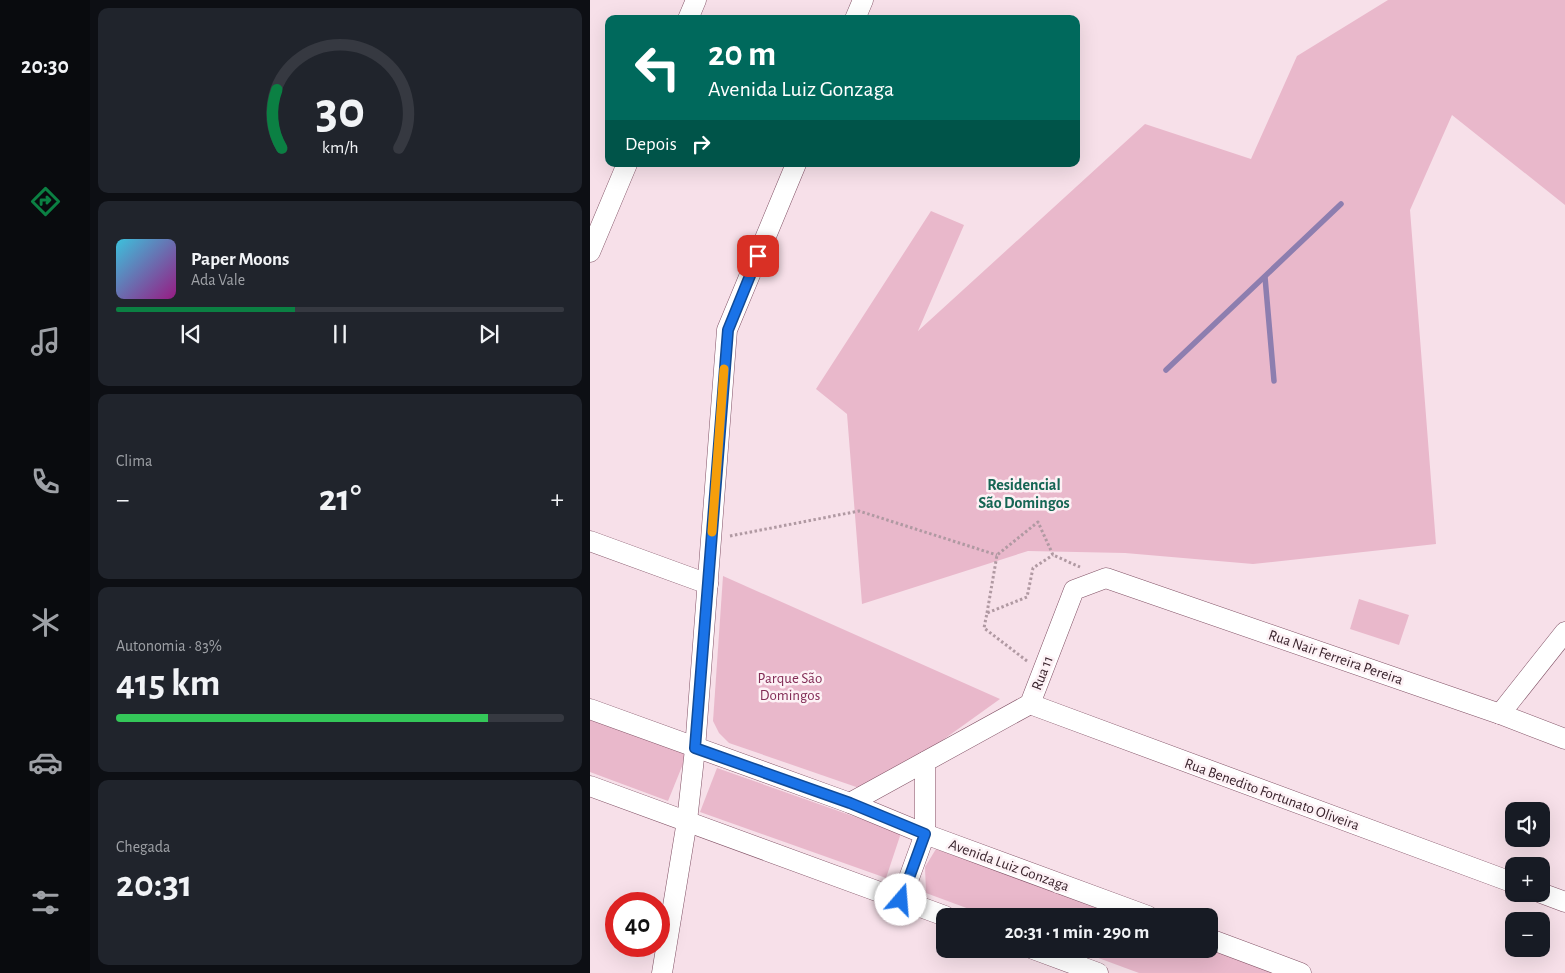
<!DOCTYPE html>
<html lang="pt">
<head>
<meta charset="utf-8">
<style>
  :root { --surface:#171b24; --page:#20242c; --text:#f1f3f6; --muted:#9ea1a6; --line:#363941; --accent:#0b8043 }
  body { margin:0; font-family:"Alegreya Sans",sans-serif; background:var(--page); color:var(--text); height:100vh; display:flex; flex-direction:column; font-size:19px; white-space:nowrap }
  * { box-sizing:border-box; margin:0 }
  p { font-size:16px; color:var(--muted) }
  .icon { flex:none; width:28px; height:28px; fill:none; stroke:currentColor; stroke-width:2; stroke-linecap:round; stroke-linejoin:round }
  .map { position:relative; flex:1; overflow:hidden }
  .panel { display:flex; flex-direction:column; gap:8px; padding:8px; background:#0d0f14; width:500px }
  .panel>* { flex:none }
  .top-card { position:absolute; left:15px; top:15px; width:475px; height:152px; border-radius:10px; box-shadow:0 5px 20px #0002; background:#00695c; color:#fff; overflow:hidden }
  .controls { position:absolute; left:915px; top:802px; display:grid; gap:10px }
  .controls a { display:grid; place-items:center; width:45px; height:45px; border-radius:10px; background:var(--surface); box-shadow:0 5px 20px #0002; font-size:25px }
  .speed { position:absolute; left:15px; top:892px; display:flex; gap:10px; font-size:25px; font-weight:700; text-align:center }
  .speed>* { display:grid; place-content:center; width:65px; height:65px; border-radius:50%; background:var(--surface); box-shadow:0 5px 20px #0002; line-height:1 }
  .speed .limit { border:8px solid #d22; background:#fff; color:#111 }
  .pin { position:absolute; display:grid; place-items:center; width:42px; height:42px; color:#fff; margin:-21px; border-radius:10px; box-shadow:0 2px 8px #0006 }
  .me { position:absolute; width:55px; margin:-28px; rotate:18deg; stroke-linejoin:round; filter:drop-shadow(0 0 4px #0008) }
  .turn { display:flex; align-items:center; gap:18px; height:105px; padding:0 20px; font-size:22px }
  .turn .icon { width:65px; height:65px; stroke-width:2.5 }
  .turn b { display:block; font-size:35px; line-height:42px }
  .then { display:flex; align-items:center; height:48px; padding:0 20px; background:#0003; gap:10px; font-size:19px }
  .big { font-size:38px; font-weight:700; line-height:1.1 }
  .panel .tile { flex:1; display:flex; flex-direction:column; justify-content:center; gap:8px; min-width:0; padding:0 18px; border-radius:10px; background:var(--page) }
  .panel .dial { align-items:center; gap:0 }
  .dial svg { height:130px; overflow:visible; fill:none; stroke:var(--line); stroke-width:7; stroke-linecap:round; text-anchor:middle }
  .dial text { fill:var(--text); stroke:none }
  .song { display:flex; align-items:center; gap:15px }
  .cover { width:60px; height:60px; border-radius:8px; background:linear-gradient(135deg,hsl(190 70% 55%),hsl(310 70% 35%)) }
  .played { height:5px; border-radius:2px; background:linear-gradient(90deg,var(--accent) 40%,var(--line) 40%) }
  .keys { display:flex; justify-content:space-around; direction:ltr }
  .heat { display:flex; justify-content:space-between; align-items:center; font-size:28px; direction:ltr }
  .charge { height:8px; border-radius:4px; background:linear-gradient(90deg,#34c759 83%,var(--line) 0) }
  .trip { position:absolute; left:346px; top:908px; width:282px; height:50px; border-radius:10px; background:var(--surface); box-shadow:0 5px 20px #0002; font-weight:700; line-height:50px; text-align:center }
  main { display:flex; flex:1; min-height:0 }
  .tab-bar { display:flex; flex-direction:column; width:90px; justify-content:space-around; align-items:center; background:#090b0e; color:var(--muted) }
  .tab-bar .icon { width:35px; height:35px }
  .tab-bar .selected { color:var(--accent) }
  .tab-bar b { font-size:22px; color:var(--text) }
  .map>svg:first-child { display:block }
  .green { fill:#e9b8cb }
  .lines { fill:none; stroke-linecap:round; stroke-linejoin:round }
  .stream { stroke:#8d7eaf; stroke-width:5.5 }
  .minor-casing { stroke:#815165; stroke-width:21 }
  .path { stroke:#b099a2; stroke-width:3; stroke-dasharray:2.5 2.5; stroke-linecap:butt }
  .minor { stroke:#fff; stroke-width:20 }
  .route-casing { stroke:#114b97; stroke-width:12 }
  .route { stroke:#1a73e8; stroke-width:9 }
  .slow { stroke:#f59e0b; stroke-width:9 }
  .labels { text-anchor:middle; stroke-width:5; stroke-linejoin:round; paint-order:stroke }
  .street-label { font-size:15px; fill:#3a242d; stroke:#fdf1f5 }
  .park-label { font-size:15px; fill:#822c56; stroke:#fdf1f5 }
  .neighbourhood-label { font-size:16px; font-weight:bold; fill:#166654; stroke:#fdf1f5 }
</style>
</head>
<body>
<main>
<nav class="tab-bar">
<b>20:30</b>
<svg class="icon selected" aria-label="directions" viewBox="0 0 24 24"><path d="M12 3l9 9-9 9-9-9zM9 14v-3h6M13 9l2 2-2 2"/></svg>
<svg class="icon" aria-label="music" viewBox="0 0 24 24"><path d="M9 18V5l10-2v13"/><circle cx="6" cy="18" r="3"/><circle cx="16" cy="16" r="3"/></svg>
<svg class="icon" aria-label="phone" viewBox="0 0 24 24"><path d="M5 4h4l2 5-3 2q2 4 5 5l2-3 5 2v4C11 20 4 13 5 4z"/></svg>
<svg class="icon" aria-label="climate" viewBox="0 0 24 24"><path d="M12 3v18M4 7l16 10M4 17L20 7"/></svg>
<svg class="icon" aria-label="car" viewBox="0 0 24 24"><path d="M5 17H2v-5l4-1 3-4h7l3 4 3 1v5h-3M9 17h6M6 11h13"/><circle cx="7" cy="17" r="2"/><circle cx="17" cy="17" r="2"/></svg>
<svg class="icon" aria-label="filters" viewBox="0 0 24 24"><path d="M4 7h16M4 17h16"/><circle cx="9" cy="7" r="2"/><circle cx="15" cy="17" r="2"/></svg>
</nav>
<section class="panel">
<div class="tile dial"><svg viewBox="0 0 100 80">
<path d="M14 69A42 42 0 1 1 86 69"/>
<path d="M14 69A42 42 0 0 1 11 33" stroke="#0b8043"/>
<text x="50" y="56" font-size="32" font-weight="700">30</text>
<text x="50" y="72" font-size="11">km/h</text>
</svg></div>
<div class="tile">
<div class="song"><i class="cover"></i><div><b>Paper Moons</b><p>Ada Vale</p></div></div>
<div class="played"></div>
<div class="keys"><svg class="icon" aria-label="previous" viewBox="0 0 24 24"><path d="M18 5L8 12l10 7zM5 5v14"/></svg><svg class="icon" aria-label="pause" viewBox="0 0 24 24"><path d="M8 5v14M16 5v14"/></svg><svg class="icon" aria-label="next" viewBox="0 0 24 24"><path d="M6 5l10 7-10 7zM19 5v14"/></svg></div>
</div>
<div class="tile"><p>Clima</p>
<div class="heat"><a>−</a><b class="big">21°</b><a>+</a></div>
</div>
<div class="tile"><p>Autonomia · 83%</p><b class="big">415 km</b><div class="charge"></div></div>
<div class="tile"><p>Chegada</p><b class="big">20:31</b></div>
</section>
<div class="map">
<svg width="975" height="973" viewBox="0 0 975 973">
  <rect width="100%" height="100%" fill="#f7e0e9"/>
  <g class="green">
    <path d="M 798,0 L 975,0 L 975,205 L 862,115 L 820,210 L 846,544 L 663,564 L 535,553 L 438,551 L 272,604 L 257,414 L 226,389 L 341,211 L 374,225 L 328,331 L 555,124 L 661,159 L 707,56 Z"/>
    <path d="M 133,576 L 410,699 L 297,780 L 272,789 L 139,743 L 129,733 L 123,721 Z"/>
    <path d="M 769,599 L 819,615 L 809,645 L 760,629 Z"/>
    <path d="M 0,717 L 97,754 L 78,801 L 0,772 Z"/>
    <path d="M 127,768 L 311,833 L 296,878 L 110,812 Z"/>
    <path d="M 346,849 L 536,916 L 398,916 L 336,893 L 335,867 Z"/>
    <path d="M 484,949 L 620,949 L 697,973 L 549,973 Z"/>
  </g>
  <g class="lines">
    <g class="stream">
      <path d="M 675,277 L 684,381"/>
      <path d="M 576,370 L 751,204"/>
    </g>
    <g class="minor-casing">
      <g id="minor">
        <path d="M 98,19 L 106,0"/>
        <path d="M 265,19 L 273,0"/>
        <path d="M 0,252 L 37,164"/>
        <path d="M 0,541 L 118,584"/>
        <path d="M 440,704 L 924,883"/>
        <path d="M 0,709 L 260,803 L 335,834 L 558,916"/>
        <path d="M 910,714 L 975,632"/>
        <path d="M 0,786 L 355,916"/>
        <path d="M 260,803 L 440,704 L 484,590 L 516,578 L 910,714 L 975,739"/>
        <path d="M 951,893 L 975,902"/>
        <path d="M 311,900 L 335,834 L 335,762"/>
        <path d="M 620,939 L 711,973"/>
        <path d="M 443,949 L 508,973"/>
        <path d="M 72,973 L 97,821 L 105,749 L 137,330 L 206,164"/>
      </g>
    </g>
    <g class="path">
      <path d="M 140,536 L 269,511 L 407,555"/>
      <path d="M 397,613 L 407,555 L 448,522 L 463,555 L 490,567"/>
      <path d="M 437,661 L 394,628 L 397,613 L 437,597 L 443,568 L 463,555"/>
    </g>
    <use href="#minor" class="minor"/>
  </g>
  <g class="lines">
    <g class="route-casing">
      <path id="route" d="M 168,256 L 138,330 L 105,748 L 260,803 L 335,834 L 311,900"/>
    </g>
    <use href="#route" class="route"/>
    <path class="slow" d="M 122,532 L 134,369"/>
  </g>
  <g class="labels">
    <g class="street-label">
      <text transform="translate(746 657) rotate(19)" y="5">Rua Nair Ferreira Pereira</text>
      <text transform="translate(452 673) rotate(-69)" y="5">Rua 11</text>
      <text transform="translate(682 794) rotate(20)" y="5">Rua Benedito Fortunato Oliveira</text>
      <text transform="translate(419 865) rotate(20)" y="5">Avenida Luiz Gonzaga</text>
    </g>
    <g class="park-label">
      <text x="200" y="683">Parque São<tspan x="200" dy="17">Domingos</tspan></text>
    </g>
    <g class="neighbourhood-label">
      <text x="434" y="490">Residencial<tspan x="434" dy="18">São Domingos</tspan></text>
    </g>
  </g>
</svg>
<div class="controls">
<a><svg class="icon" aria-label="sound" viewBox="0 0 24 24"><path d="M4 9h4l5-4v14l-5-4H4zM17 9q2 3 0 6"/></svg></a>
<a>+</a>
<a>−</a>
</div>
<div class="speed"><div class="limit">40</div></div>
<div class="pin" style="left:168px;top:256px;background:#d93025"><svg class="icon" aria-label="arrive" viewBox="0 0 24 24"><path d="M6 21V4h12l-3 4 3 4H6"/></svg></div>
<svg class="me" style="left:311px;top:900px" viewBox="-20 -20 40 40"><circle r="19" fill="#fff"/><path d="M0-13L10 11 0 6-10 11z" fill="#1a73e8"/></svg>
<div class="trip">20:31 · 1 min · 290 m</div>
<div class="top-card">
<div class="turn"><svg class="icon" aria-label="left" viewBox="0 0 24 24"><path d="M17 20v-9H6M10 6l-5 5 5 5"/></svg><div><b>20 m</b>Avenida Luiz Gonzaga</div></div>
<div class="then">Depois<svg class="icon" aria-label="right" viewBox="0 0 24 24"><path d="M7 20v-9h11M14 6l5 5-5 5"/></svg></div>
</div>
</div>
</main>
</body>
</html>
